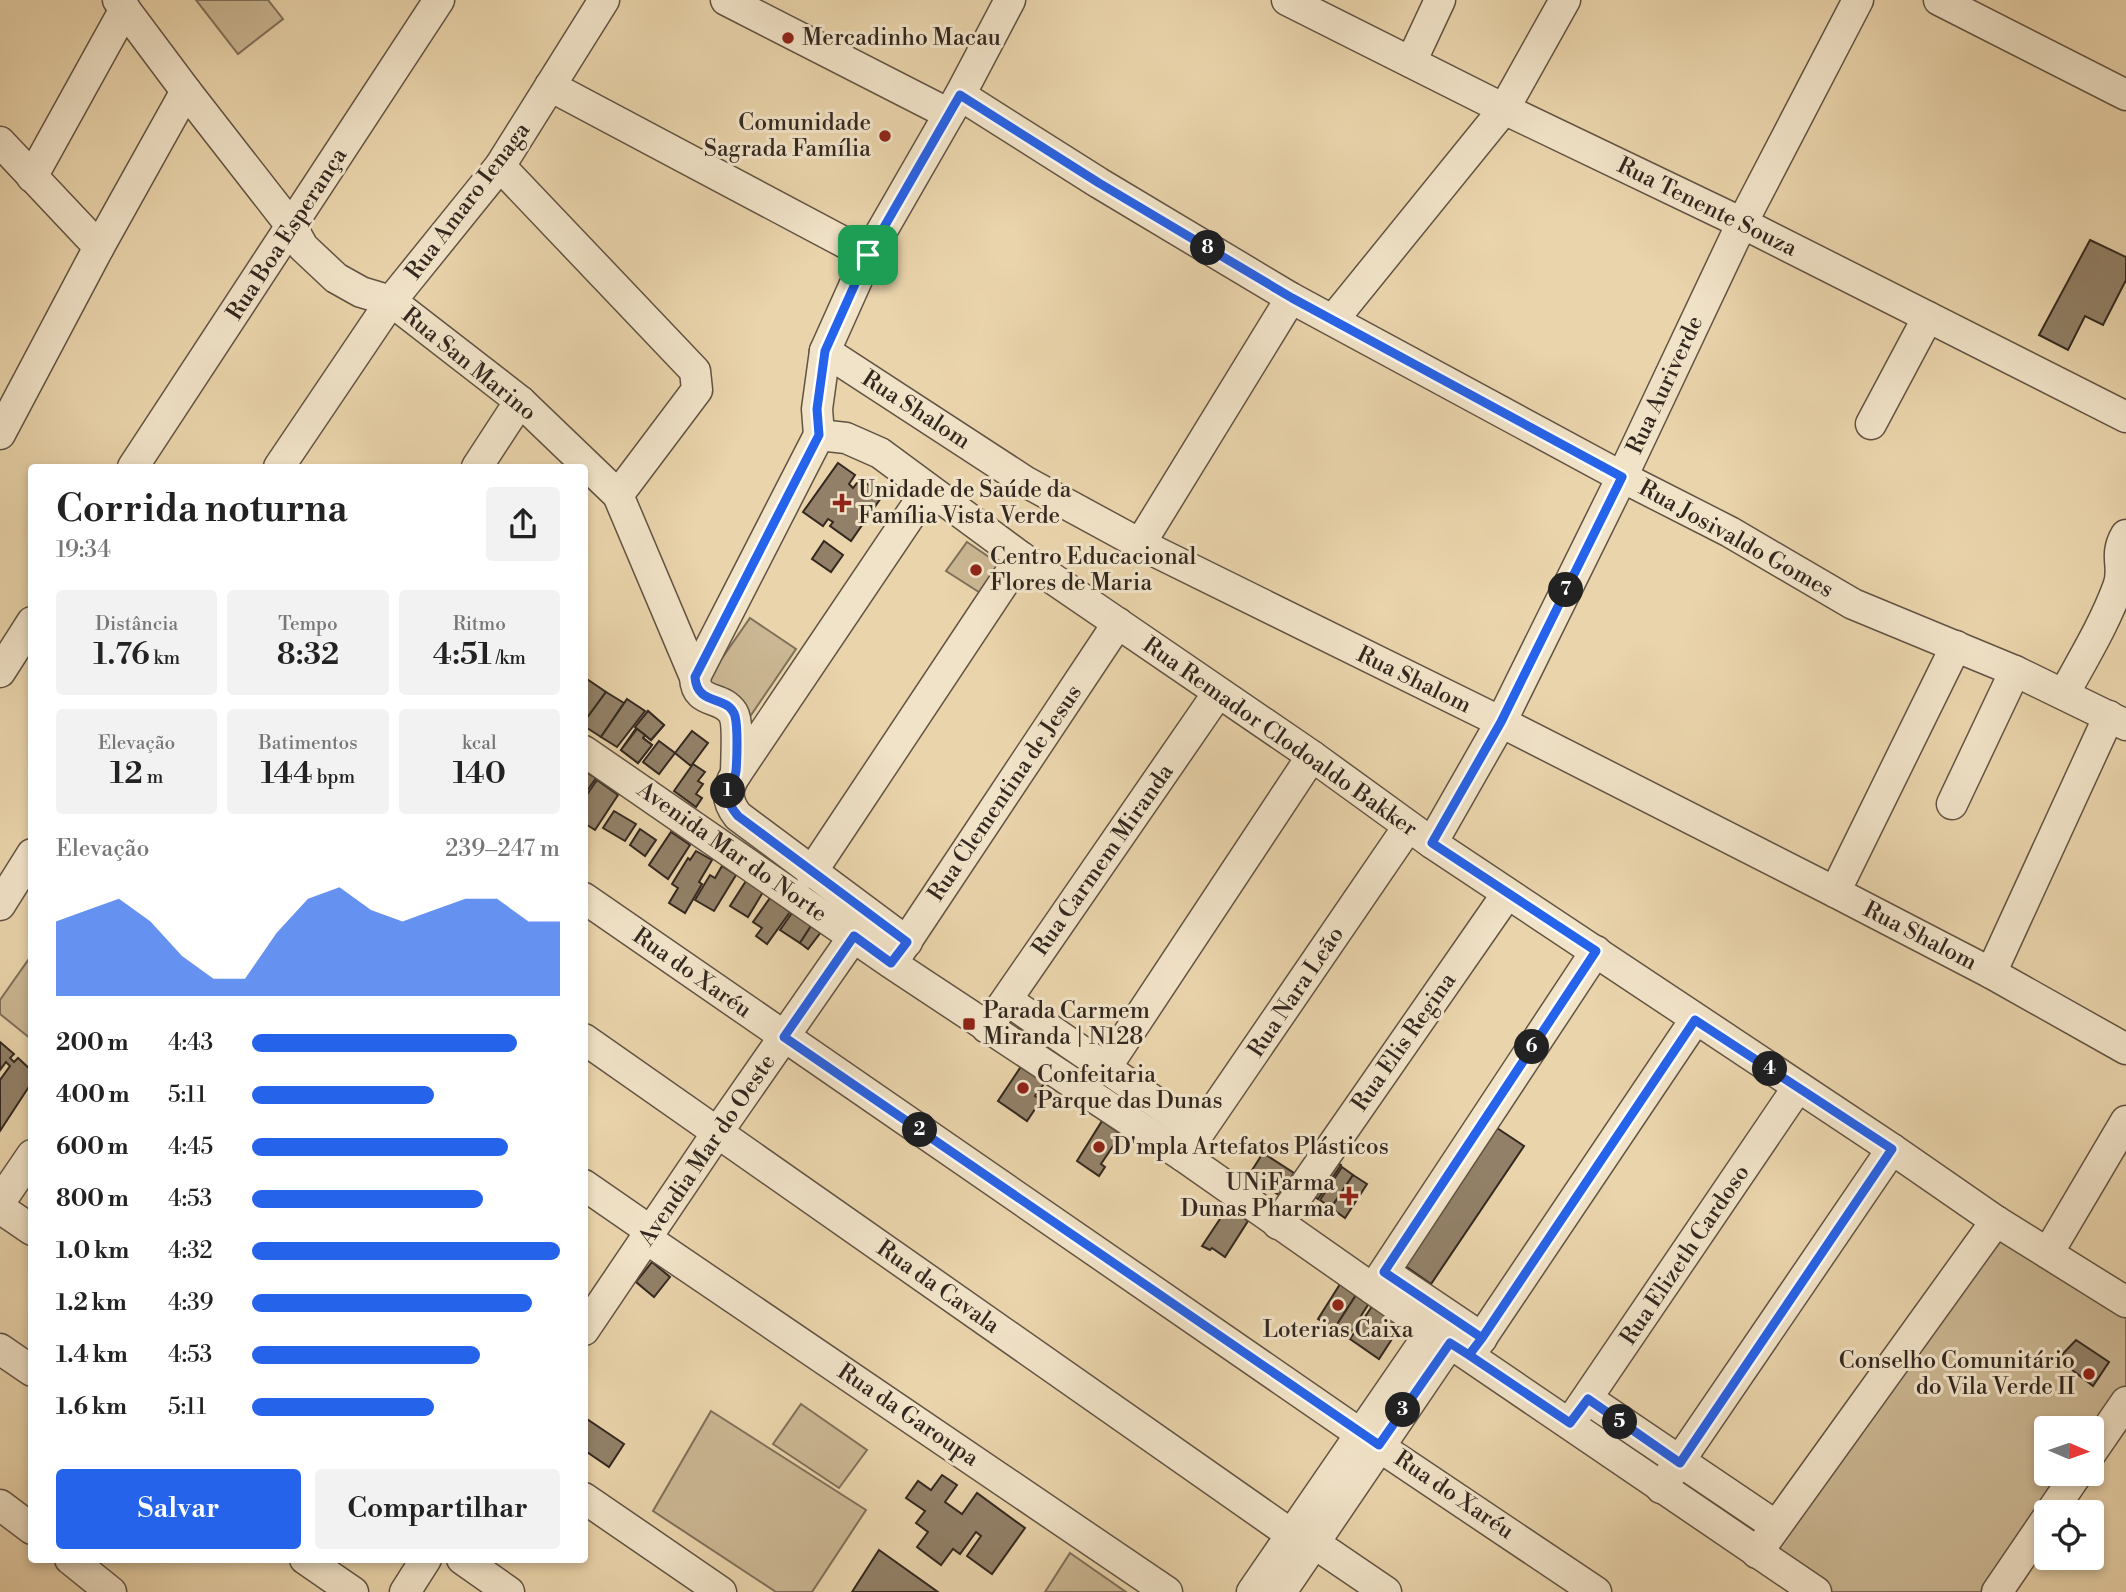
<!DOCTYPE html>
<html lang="pt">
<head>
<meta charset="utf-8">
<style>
  body { margin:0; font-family:"Libre Bodoni",serif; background:#f2f2f2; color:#222; height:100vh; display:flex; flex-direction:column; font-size:26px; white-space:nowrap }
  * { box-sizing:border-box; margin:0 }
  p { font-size:23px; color:#767676 }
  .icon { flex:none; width:38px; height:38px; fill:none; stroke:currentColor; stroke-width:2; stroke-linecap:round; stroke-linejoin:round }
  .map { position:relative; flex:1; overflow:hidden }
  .details { position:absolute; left:28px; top:464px; width:560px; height:1099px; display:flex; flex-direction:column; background:#fff; border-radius:7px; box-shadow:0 4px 10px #0003 }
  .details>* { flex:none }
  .needle { width:46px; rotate:92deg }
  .controls { position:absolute; left:2034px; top:1416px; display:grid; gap:14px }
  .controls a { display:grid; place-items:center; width:70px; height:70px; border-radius:7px; background:#fff; box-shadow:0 4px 10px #0003; font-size:35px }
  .pin { position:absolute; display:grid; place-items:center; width:60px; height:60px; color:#fff; margin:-30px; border-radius:14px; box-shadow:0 4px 10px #0006 }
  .km { position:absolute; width:35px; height:35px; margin:-18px; border-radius:50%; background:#222; color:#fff; font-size:19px; line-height:35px; text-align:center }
  .round { display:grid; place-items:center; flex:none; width:74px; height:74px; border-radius:7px; background:#f2f2f2 }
  .overview { display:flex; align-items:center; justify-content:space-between; height:119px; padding:0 28px }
  h1 { font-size:38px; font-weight:600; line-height:52px }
  .metrics { display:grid; grid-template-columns:repeat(3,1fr); gap:10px; height:119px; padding:7px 28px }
  .metrics div { display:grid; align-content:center; border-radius:7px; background:#f2f2f2; text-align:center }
  .metrics b { font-size:30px; font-weight:600 }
  .metrics small { font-size:19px; font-weight:400 }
  .metrics p { font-size:19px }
  .chart { height:196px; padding:14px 28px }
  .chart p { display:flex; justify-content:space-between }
  .chart svg { width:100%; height:126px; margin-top:7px; fill:#2563eb; opacity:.7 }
  .button { display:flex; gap:14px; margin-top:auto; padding:14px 28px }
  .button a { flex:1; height:80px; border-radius:7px; background:#2563eb; color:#fff; font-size:28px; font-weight:600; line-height:80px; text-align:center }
  .button a+a { background:#f2f2f2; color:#222 }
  ul { padding:0 28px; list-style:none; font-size:23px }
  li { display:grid; grid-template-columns:112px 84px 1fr; align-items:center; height:52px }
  li i { height:18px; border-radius:9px; background:#2563eb }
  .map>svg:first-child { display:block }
  .green { fill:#cbb793; stroke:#7f705a; stroke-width:2 }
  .building { fill:#928168; stroke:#332820; stroke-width:2 }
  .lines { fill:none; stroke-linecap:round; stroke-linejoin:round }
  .minor-casing { stroke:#615343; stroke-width:33 }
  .minor { stroke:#f1e3c8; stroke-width:30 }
  .route-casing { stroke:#fff; stroke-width:14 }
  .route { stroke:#2563eb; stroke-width:9 }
  .poi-dot { fill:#8f2418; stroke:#f1e3c8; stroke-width:2.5 }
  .labels { text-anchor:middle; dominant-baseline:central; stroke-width:6; stroke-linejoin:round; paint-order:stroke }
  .poi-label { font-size:23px; fill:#332820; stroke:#f1e3c8; text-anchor:start }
  .street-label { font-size:23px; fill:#332820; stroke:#f1e3c8 }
</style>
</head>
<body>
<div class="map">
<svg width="2126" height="1592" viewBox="0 0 2126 1592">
  <rect width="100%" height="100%" fill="#ead4ab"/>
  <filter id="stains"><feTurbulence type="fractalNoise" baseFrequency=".00286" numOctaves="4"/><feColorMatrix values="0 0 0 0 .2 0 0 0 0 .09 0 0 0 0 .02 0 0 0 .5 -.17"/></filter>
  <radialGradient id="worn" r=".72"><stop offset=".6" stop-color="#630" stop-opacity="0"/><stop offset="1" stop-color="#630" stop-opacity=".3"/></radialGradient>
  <g class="green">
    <path d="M196,0H268L283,19L238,54Z"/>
    <path d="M967,542L1005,568L985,596L946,571Z"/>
    <path d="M750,618L796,649L747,721L702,687Z"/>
    <path d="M31,956V1039L0,1014V1000Z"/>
    <path d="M1996,1221L2126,1303V1399L2091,1428H2046V1474H2073L1988,1592H1823L1761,1547Z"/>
    <path d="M801,1404L867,1450L839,1488L773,1444Z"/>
    <path d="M711,1411L866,1510L812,1592H776L653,1511Z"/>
    <path d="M1070,1553L1126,1592H1045Z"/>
  </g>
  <g class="building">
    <path d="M2090,240L2126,257V280L2103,325L2085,316L2068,350L2039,335Z"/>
    <path d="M838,463L855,475L849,484L853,488L860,479L883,495L851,541L830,526L833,522L828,519L823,526L803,512Z"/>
    <path d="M824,541L843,555L831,572L812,559Z"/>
    <path d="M584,677L606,692L584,722Z"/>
    <path d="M606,692L624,703L601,737L584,726V722Z"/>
    <path d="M627,699L645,711L617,747L601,737Z"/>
    <path d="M648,711L664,725L651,740L645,735L643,738L652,745L638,763L621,750Z"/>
    <path d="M648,711L664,725L651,740L635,727Z"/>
    <path d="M637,729L645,735L643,738L652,745L638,763L621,750Z"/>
    <path d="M692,731L708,743L691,766L675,753Z"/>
    <path d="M659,741L675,753L659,774L643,762Z"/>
    <path d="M693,764L705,772L698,781L703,784L696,794L702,798L696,807L674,791Z"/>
    <path d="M584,771L596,778L584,795Z"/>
    <path d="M597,780L618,795L595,830L584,823V799Z"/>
    <path d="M614,811L636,824L625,841L603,828Z"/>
    <path d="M640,829L656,840L645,856L630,845Z"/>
    <path d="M671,832L690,845L668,879L649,865Z"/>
    <path d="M696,851L712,860L699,882L702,884L685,913L669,903L678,888L672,884L688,858L690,860Z"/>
    <path d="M722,866L736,875L714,911L695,900L710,875L715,878Z"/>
    <path d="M746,881L763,892L748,917L730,906Z"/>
    <path d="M770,898L790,912L767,944L756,936L762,928L753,922Z"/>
    <path d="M792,913L811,926L800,943L780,930Z"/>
    <path d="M811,926L821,932L808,949L800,943Z"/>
    <path d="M0,1042L14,1054L10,1058L14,1062L18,1058L32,1071V1082L0,1131V1080L10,1066L6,1062L0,1070Z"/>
    <path d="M1022,1065L1046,1081L1035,1096L1041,1100L1027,1121L998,1101Z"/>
    <path d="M1102,1121L1121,1134L1101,1164L1105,1167L1099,1176L1077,1161Z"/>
    <path d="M1491,1124L1524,1146L1431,1284L1398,1261Z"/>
    <path d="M1263,1153L1294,1173L1279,1195L1249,1175Z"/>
    <path d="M1327,1156L1341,1165L1318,1199L1305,1190Z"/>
    <path d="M1342,1167L1353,1175L1331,1208L1320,1200Z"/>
    <path d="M1353,1175L1367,1184L1345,1218L1331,1208Z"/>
    <path d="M1228,1207L1248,1221L1225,1257L1212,1248L1210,1250L1202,1246Z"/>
    <path d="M652,1262L670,1277L654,1297L636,1282Z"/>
    <path d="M1342,1281L1358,1292L1334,1329L1318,1319Z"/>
    <path d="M1358,1292L1371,1300L1347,1338L1334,1329Z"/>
    <path d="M1375,1302L1403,1322L1379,1359L1350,1339Z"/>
    <path d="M2076,1340L2109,1362L2093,1386L2058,1359Z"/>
    <path d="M584,1417L624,1444L609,1467L584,1450Z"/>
    <path d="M942,1475L957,1485L945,1502L962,1514L977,1493L1025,1528L992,1574L967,1556L981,1536L976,1532L960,1554L953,1549L941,1565L917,1547L928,1532L916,1523L925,1511L906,1498L918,1481L931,1490Z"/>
    <path d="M879,1550L938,1592H852Z"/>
  </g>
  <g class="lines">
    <defs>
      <g id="minor">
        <path d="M118,0L186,91L292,227L303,247L336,278L361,292L391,301L520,401L618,495L695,677C696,706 721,694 733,713C739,723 736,760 736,774"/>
        <path d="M726,0L949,114"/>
        <path d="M1287,0L1504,109L1742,223L2126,417"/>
        <path d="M1939,0L2126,95"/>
        <path d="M1411,62L1440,0"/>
        <path d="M550,86L868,255"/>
        <path d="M960,95L1099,183L1291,298L1622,477L1730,532L1853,604L2015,671L2126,725"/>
        <path d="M0,142L99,247"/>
        <path d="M500,166L695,371L697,390L618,495"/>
        <path d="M32,177L125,9"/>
        <path d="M1333,320L1504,109L1565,0"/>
        <path d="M825,351L1026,482L1140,544L1501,722L1835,892L1991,973L2126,1049"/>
        <path d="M1871,424L1928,317"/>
        <path d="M0,434L99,247L186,91"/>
        <path d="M819,435L846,438L880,453L1021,557L1312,756L1432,843L1892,1149L1996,1221L2126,1302"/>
        <path d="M133,467L439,0"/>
        <path d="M279,467L391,301L500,166L604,0"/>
        <path d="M477,467L520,401"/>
        <path d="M1140,544L1291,298"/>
        <path d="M0,672L32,622"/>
        <path d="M695,677L819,435L817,409L825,351L868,255L960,95L1010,0"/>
        <path d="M2064,694C2083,659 2104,625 2118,587C2126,567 2113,557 2126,535"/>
        <path d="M584,751L891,963L1183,1156L1450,1343L1816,1592"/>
        <path d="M1952,804L2015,671"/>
        <path d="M1432,843L1501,722L1622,477L1742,223L1858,0"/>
        <path d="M811,873L1021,557"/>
        <path d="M1835,892L1956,646"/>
        <path d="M584,898L1362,1435L1596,1592"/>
        <path d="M0,905L32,854"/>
        <path d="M907,942L738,816C726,801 726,789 736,774L928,489"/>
        <path d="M896,957L1118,623"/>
        <path d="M1991,973L2109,716"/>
        <path d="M1007,1000L1199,1132"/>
        <path d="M987,1028L1218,693"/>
        <path d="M584,1039L1292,1535"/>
        <path d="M1105,1069L1312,756"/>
        <path d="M1183,1156L1408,827"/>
        <path d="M584,1185L652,1232"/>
        <path d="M0,1202L32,1155"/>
        <path d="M0,1208L32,1230"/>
        <path d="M1278,1224L1507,894"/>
        <path d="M647,1239L1167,1592"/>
        <path d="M2048,1253L2126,1121"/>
        <path d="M1387,1274L1482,1338"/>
        <path d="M1373,1289L1596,951"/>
        <path d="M584,1330L717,1133L854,936"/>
        <path d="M0,1349L32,1371"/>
        <path d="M1470,1355L1695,1020"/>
        <path d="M1588,1399L1776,1526"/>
        <path d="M1570,1423L1798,1087"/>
        <path d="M2091,1453L2126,1402"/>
        <path d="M1661,1488L1892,1149"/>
        <path d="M584,1498L721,1592"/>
        <path d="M0,1505L32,1529"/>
        <path d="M2051,1512L2077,1474"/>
        <path d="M1314,1543L1386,1592"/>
        <path d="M1757,1553L1996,1221"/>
        <path d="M70,1559L111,1592"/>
        <path d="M305,1559L353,1592"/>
        <path d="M462,1559L509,1592"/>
        <path d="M405,1592L426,1559"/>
        <path d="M1252,1592L1432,1330"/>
        <path d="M1281,1592L1450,1343"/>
        <path d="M1997,1592L2046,1520"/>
      </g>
    </defs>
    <use href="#minor" class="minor-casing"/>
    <use href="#minor" class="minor"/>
  </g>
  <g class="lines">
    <defs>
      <path id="route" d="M868,255L825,351L817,409L819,435L695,677C697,707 728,694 735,716C738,727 737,760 736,771C733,792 718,792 738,816L907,942L891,963L854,936L784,1037L1379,1445L1450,1343L1469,1355L1482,1338L1695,1020L1892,1149L1680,1463L1588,1399L1570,1423L1469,1355L1482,1338L1384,1272L1596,951L1432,843L1501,722L1622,477L1292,298L1099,183L960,95L868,255"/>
    </defs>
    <use href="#route" class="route-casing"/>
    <use href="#route" class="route"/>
  </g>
  <g class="poi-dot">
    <circle cx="788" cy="38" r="7"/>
    <circle cx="885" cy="136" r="7"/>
    <path d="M838.5 492.5h7v7h7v7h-7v7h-7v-7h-7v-7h7z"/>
    <circle cx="976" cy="570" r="7"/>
    <rect x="962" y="1017" width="14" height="14" rx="3.5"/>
    <circle cx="1023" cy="1088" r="7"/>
    <circle cx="1099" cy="1147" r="7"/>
    <path d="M1345.5 1185.5h7v7h7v7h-7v7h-7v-7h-7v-7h7z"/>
    <circle cx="1338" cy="1305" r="7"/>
    <circle cx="2089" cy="1374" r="7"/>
  </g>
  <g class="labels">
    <g class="poi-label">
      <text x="802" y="38">Mercadinho Macau</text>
      <text x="871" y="123" text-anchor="end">Comunidade<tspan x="871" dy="26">Sagrada Família</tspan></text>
      <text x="858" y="490">Unidade de Saúde da<tspan x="858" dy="26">Família Vista Verde</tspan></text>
      <text x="990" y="557">Centro Educacional<tspan x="990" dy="26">Flores de Maria</tspan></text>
      <text x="983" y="1011">Parada Carmem<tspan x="983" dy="26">Miranda | N128</tspan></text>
      <text x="1037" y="1075">Confeitaria<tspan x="1037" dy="26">Parque das Dunas</tspan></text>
      <text x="1113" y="1147">D'mpla Artefatos Plásticos</text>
      <text x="1335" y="1183" text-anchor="end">UNiFarma<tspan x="1335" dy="26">Dunas Pharma</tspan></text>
      <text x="1338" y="1330" text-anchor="middle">Loterias Caixa</text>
      <text x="2075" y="1361" text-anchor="end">Conselho Comunitário<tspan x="2075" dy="26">do Vila Verde II</tspan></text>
    </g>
    <g class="street-label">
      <text transform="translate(468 201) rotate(-53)">Rua Amaro Ienaga</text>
      <text transform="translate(1707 207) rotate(26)">Rua Tenente Souza</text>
      <text transform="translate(287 234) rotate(-57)">Rua Boa Esperança</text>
      <text transform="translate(469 364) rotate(39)">Rua San Marino</text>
      <text transform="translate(1665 385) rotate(-65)">Rua Auriverde</text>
      <text transform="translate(916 410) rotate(33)">Rua Shalom</text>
      <text transform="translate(1736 539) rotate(29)">Rua Josivaldo Gomes</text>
      <text transform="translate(1414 680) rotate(26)">Rua Shalom</text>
      <text transform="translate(1280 737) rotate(35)">Rua Remador Clodoaldo Bakker</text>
      <text transform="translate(1005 793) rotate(-56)">Rua Clementina de Jesus</text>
      <text transform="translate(732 852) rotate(35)">Avenida Mar do Norte</text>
      <text transform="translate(1103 860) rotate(-55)">Rua Carmem Miranda</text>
      <text transform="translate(1920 936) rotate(27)">Rua Shalom</text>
      <text transform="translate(692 973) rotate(35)">Rua do Xaréu</text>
      <text transform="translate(1296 992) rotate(-56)">Rua Nara Leão</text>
      <text transform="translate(1404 1042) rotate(-55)">Rua Elis Regina</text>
      <text transform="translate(707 1150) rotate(-56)">Avendia Mar do Oeste</text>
      <text transform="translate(1685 1255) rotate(-56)">Rua Elizeth Cardoso</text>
      <text transform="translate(938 1287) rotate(35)">Rua da Cavala</text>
      <text transform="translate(908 1415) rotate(34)">Rua da Garoupa</text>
      <text transform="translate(1454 1495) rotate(34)">Rua do Xaréu</text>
    </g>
  </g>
  <rect width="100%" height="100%" filter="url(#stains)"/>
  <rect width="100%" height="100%" fill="url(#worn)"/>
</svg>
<div class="controls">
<a><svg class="needle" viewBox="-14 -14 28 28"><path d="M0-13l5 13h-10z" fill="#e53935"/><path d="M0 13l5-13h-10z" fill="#767676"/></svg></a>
<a><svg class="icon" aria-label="locate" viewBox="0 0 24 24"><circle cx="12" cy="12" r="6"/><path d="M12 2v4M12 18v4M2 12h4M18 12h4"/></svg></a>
</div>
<div class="pin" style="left:868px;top:255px;background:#1e9e55"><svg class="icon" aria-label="arrive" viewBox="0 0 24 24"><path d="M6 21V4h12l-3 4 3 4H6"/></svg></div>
<b class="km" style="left:728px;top:791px">1</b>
<b class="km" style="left:920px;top:1130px">2</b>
<b class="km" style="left:1403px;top:1410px">3</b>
<b class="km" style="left:1770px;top:1069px">4</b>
<b class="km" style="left:1620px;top:1422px">5</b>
<b class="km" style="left:1532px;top:1047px">6</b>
<b class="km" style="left:1566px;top:590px">7</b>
<b class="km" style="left:1208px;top:248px">8</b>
<section class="details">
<div class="overview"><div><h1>Corrida noturna</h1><p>19:34</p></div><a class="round"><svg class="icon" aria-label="share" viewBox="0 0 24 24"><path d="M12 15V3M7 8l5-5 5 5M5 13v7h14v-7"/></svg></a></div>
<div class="metrics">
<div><p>Distância</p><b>1.76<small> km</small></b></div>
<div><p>Tempo</p><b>8:32</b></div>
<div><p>Ritmo</p><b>4:51<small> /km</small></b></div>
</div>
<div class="metrics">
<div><p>Elevação</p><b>12<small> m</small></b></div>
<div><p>Batimentos</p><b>144<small> bpm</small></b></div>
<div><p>kcal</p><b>140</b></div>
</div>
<div class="chart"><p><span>Elevação</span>239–247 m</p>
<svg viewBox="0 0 160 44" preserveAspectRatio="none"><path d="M0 44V18L10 14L20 10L30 18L40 30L50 38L60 38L70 22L80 10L90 6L100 14L110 18L120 14L130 10L140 10L150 18L160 18V44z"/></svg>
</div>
<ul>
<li><b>200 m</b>4:43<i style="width:86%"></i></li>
<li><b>400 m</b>5:11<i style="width:59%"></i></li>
<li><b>600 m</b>4:45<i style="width:83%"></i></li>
<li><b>800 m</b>4:53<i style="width:75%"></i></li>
<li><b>1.0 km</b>4:32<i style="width:100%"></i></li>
<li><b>1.2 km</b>4:39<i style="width:91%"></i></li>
<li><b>1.4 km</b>4:53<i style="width:74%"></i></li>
<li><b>1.6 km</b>5:11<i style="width:59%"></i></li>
</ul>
<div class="button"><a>Salvar</a><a>Compartilhar</a></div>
</section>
</div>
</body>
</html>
